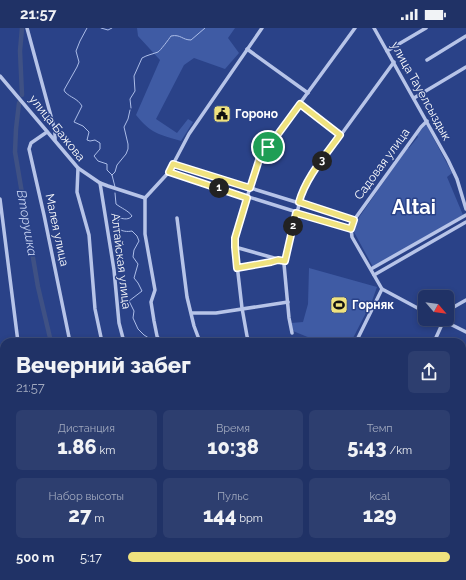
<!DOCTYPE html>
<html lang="ru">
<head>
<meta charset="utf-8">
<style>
  body { margin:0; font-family:Raleway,sans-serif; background:#2d3e6f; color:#f1f3f6; height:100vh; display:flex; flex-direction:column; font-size:15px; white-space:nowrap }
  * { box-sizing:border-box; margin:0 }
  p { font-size:13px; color:#a2aabf }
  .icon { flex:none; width:22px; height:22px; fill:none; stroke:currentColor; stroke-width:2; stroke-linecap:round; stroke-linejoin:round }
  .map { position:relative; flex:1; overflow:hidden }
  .panel { position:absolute; left:0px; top:310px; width:466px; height:242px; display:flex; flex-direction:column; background:#203266; border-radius:12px 12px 0 0; box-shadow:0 2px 6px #0003,0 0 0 1px #3d4d7a }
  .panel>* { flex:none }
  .needle { width:26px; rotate:118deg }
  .buttons { position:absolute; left:418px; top:262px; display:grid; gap:8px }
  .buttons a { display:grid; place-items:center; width:36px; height:36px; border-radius:6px; background:#203266; box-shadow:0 2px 6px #0003,0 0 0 1px #3d4d7a; font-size:20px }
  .pin { position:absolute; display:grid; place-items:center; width:34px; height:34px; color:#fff; margin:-17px; border:2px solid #fff; border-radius:50%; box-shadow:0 1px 4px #0007 }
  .km { position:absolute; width:20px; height:20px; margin:-10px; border-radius:50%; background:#222; color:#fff; font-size:11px; line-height:20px; text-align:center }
  .round { display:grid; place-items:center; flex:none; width:42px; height:42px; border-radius:6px; background:#2d3e6f }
  .headline { display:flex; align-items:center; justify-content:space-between; height:68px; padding:0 16px }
  h1 { font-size:22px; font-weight:800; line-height:30px }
  .stats { display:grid; grid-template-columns:repeat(3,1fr); gap:6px; height:68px; padding:4px 16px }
  .stats div { display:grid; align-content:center; border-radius:6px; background:#2d3e6f; text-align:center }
  .stats b { font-size:20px; font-weight:800 }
  .stats small { font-size:11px; font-weight:400 }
  .stats p { font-size:11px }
  ul { padding:0 16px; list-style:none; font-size:13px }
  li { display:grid; grid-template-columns:64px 48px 1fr; align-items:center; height:30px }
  li i { height:10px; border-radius:5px; background:#efe27e }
  .status { display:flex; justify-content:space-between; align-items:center; height:28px; padding:0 20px; background:#203266; direction:ltr }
  .status svg { height:11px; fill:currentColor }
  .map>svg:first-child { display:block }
  .park { fill:#3f5ba4 }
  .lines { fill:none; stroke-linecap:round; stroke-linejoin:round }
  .stream { stroke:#acbde8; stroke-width:1 }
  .river { stroke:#3f5184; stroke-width:4.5 }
  .minor { stroke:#b7c4e8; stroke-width:3.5 }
  .route-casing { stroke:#fff; stroke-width:8 }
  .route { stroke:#efe27e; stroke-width:5 }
  .labels { text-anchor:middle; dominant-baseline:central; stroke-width:3; stroke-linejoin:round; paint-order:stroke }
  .street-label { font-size:12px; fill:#fff; stroke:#2a4288 }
  .poi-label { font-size:12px; font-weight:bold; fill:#fff; stroke:#2a4288; text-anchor:start }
  .water-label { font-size:13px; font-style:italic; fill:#c3cfef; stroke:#2a4288 }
  .town-label { font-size:20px; font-weight:bold; fill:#fff; stroke:#2a4288 }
</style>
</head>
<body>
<div class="status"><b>21:57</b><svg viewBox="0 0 49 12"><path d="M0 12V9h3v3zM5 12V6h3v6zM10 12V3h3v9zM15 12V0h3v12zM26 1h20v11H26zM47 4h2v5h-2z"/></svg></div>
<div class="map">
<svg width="466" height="552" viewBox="0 0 466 552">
  <rect width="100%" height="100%" fill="#2a4288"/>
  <g class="park">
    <path d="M137,0H235L228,10L239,25L225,41L194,30L184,37L156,91L177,105L188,91L193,94L181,113C159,106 151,106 136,87L160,32L138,8Z"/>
    <path d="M425,97L427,98L452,145L447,149L463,187L373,239L354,204L358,191L407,120H409L418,109L417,107Z"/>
    <path d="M309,240L377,259L372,273L351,314H308L310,310L293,303L291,295L303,294L308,276Z"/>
  </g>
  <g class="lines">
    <g class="stream">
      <path d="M87,0L80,13L76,23L79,34L77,39L64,62L65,64C71,70 77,70 82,78L74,94L83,98L89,104L87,112L90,113L95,112L100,115V121L94,128L98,133L107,136V142L112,147L115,159"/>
      <path d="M101,0L108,2L112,0"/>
      <path d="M131,80L130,71L135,63L134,48L142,30C147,27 153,26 158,24C160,23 169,11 171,8C181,6 182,12 191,12L205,0"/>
      <path d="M112,147L115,144L117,137L126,126L128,121V116L124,99L128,91L130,82"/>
      <path d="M115,165L116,176C121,180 129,183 132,188C129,192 124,191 120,190C112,200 122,205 132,203L137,208L139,213L134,222L133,229L138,236L134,250L138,255L142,263L129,273L134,283L133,290L138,301L144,307L155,314"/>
      <path d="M462,502L466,499"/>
      <path d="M0,528L4,527"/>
      <path d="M208,548L209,552"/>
      <path d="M411,552L414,548"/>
    </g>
    <g class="river">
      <path d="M22,0L20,23L22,67"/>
      <path d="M19,75L16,101L15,124L38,259L51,314"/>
      <path d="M0,509L4,500"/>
    </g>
    <g class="minor">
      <path d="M27,0L55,103V112"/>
      <path d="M374,0L448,132L457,151L466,181"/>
      <path d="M247,21L308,65"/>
      <path d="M387,23L426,0"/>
      <path d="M427,32L466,8"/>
      <path d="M0,48L78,140L100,155L108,158L145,170L169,144L189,106L262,0"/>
      <path d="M414,70L466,39"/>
      <path d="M300,76L340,107"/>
      <path d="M47,104L31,115L29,121L44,187L70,314"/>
      <path d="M173,136L354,192"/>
      <path d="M78,140L77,164L89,207L95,281L102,314"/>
      <path d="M169,144L351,201"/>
      <path d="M100,155L114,242L119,295L124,314"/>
      <path d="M145,170V206L155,262L151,274L154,293L157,308L160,314"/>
      <path d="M0,171L18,314"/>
      <path d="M177,190L187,269L194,298L200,314"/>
      <path d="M235,219L285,233"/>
      <path d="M237,240L271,234L278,232"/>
      <path d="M371,241L466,187"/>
      <path d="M374,247L466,194"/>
      <path d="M382,261L352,209L351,201L354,192L421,99L427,93"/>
      <path d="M382,261L425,284"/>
      <path d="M192,285H216L288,274"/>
      <path d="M447,285L452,280L466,272"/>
      <path d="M440,291L466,304"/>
      <path d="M292,305L289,290L284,236L302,165L311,148L394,34"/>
      <path d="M249,314L247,308L242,280L235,219V210L257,136L268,119L355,0"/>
      <path d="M356,314L382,261"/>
      <path d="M434,314L444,292"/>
      <path d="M462,383L466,381"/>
      <path d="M462,393L466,386"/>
      <path d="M462,395L466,396"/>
      <path d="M0,469L4,480"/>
      <path d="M37,548L38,552"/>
      <path d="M100,548V552"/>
      <path d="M146,548V552"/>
      <path d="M192,548L193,552"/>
      <path d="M270,548L273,552"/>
      <path d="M229,552L231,548"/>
      <path d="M278,552L281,548"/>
      <path d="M328,552L330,548"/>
      <path d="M371,552L374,548"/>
    </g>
  </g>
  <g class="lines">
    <defs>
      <path id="route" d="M300,76L340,107C325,128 306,149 299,174L354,192L351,201L296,185L285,233L278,232L271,234L237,240L235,219V210L247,170L169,144L173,136L250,160L259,132Z"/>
    </defs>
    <use href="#route" class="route-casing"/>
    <use href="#route" class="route"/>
  </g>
  <defs>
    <symbol id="civic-square" viewBox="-11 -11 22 22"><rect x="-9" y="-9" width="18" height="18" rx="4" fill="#efe27e" stroke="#2a4288"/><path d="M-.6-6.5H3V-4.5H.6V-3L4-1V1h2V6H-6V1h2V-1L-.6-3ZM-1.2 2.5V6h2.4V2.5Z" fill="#111"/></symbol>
    <symbol id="stadium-square" viewBox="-11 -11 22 22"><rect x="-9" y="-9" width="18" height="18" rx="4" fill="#efe27e" stroke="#2a4288"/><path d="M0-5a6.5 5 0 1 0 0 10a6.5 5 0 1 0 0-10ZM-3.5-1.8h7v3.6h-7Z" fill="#111"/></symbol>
  </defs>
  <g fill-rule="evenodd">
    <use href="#civic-square" x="212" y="76" width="20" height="20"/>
    <use href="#stadium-square" x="329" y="267" width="20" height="20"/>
  </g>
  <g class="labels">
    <g class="street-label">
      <text transform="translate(421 63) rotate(61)">улица Тауелсыздык</text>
      <text transform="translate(57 100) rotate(51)">улица Бажова</text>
      <text transform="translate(382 136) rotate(-54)">Садовая улица</text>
      <text transform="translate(57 202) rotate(78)">Малея улица</text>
      <text transform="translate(121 233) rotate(83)">Алтайская улица</text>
    </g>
    <g class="poi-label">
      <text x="235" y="86">Гороно</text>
      <text x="352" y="277">Горняк</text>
    </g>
    <g class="water-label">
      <text transform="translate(27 195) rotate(80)">Вторушка</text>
    </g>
    <g class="town-label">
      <text x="414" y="179">Altai</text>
    </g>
  </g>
</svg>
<div class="buttons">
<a><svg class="needle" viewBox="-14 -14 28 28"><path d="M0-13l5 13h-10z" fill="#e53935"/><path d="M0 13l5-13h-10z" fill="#a2aabf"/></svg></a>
</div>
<div class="pin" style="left:268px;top:119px;background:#1e9e55"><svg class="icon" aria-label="arrive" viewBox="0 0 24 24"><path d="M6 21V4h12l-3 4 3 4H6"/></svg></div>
<b class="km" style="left:219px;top:160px">1</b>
<b class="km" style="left:293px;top:198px">2</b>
<b class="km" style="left:322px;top:133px">3</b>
<section class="panel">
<div class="headline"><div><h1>Вечерний забег</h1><p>21:57</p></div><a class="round"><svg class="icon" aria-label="share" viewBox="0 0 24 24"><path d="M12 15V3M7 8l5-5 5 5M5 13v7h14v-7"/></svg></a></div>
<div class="stats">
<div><p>Дистанция</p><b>1.86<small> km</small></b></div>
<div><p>Время</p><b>10:38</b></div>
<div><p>Темп</p><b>5:43<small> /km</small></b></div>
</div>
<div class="stats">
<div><p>Набор высоты</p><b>27<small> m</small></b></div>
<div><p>Пульс</p><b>144<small> bpm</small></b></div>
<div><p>kcal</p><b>129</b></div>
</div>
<ul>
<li><b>500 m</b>5:17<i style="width:100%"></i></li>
</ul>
</section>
</div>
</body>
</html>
